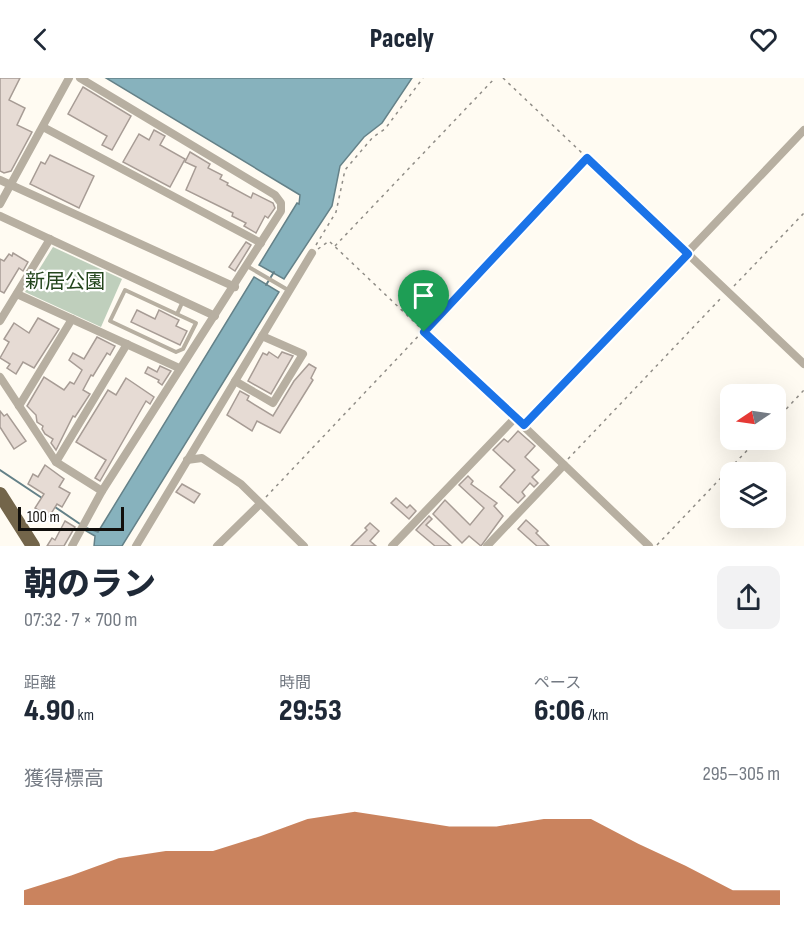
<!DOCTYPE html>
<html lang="ja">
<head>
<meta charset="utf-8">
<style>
  body { margin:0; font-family:"Sofia Sans Condensed","Noto Sans JP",sans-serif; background:#f2f2f3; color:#1f2937; height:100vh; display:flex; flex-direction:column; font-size:22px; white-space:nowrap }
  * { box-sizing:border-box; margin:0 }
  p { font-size:20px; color:#747a83 }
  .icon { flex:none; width:33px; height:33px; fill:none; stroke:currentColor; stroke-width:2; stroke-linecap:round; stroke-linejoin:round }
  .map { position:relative; height:468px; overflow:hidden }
  .drawer { display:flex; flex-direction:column; background:#fff; flex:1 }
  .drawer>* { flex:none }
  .needle { width:39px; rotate:257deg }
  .controls { position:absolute; left:720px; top:306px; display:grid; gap:12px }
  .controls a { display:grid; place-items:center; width:66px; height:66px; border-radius:12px; background:#fff; box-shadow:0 6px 24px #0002; font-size:30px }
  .scale { position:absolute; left:18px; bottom:15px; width:106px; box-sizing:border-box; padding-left:6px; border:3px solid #110f0c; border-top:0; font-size:16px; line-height:21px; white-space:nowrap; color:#110f0c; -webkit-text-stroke:4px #fff; paint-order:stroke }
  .pin { position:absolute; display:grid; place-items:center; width:51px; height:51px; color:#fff; margin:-62px -26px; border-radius:50% 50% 50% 0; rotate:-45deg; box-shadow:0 0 6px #0007 }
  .pin .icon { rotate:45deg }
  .round { display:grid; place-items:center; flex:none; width:63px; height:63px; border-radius:12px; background:#f2f2f3 }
  .head { display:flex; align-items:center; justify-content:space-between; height:102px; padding:0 24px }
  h1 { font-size:33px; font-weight:800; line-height:45px }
  .metrics { display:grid; grid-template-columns:repeat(3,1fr); gap:9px; height:102px; padding:6px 24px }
  .metrics div { display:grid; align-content:center }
  .metrics b { font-size:30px; font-weight:800 }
  .metrics small { font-size:16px; font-weight:400 }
  .metrics p { font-size:16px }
  .chart { height:168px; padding:12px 24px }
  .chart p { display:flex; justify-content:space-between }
  .chart svg { width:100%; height:108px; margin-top:6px; fill:#b4501b; opacity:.7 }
  header { display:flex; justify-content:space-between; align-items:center; height:78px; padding:0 24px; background:#fff; font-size:27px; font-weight:800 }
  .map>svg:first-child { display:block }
  .green { fill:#bfcfbc }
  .water { fill:#87b2bd; stroke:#648188; stroke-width:1.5 }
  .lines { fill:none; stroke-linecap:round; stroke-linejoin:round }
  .stream { stroke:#648188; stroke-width:2 }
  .building { fill:#e6dbd4; stroke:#a79c95; stroke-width:1.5 }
  .path { stroke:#908d87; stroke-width:1.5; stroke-dasharray:3 4.5; stroke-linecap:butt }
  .service { stroke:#b7afa1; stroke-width:4 }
  .minor { stroke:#b7afa1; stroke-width:8 }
  .trunk { stroke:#73654a; stroke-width:14 }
  .route-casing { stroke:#fff; stroke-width:12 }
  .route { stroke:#1a73e8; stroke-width:8 }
  .labels { text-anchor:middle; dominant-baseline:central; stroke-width:4.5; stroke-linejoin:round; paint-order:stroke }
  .park-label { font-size:20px; fill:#23451c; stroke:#fff }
</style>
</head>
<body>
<header><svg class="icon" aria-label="back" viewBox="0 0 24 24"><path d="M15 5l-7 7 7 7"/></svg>Pacely<svg class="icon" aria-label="heart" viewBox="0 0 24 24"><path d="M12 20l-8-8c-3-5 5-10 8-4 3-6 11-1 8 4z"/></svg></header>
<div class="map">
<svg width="804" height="468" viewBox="0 0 804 468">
  <rect width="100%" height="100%" fill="#fffbf2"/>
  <path class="green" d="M53,169L122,201L101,249L25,214Z"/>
  <g class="water">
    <path d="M106,0H412L382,45L364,59L340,88L332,128L284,201L259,187L297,125L299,126L300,117Z"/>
    <path d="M254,199L279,214L122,468H94L95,458L86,453L87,450L98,454Z"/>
  </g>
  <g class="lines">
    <g class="stream">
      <path d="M266,207L274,194"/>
      <path d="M0,392L42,420"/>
      <path d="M55,429L80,446"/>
    </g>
  </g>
  <g class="building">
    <path d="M0,0H20L9,22L25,30L17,47L32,54L11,93L4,95L0,93Z"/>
    <path d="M83,9L131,38L112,72L102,67L107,58L68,36Z"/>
    <path d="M154,52L165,58L160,67L185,81L170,109L123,84L139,56L149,62Z"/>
    <path d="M190,74L210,86L208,90L222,97L220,101L228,105L227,107L251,120L253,115L273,125L275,130L268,140L265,138L256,155L244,148L246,145L232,138L233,135L186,112L196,89L185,84Z"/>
    <path d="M50,77L94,98L79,130L30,106L41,84L45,86Z"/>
    <path d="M246,164L251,167L235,193L229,189Z"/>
    <path d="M13,175L28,184L23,193L19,190L4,215L0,213V181L4,183L9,176L12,178Z"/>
    <path d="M137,232L155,241L159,232L179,242L176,248L187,253L180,267L131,244Z"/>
    <path d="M38,240L59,251L34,290L23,284L16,296L7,290L10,286L0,280L9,264L4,261L14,245L29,255Z"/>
    <path d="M97,259L115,268L110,277L107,275L93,298L91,297L83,312L90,316L75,339L73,338L56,372L51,365L53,361L45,356L42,351L43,348L37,344L36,337L27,328L44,299L64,312L70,304L74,306L82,292L69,282L73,275L84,281Z"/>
    <path d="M269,274L278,280L282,274L293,278L271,316L248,303L263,275L267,277Z"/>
    <path d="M309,286L316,290L311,300L313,302L280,355L257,343L252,353L227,337L240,313L249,318L247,322L273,338L294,303Z"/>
    <path d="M160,288L171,293L162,307L158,304L159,302L145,295L148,289L157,294Z"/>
    <path d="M126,300L154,319L150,326L146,323L100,403L95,400L106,382L76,364L108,312L116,317Z"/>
    <path d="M0,333L4,338L7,336L26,363L14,371L0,349Z"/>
    <path d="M518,353L535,368L525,379L539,392L532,399L538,405L534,409L530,405L522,414L525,418L518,425L500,409L515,392L493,372L504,361L508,364Z"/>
    <path d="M45,387L64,401L59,409L70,415L62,429L57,426L49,439L35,430L44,416L28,406L33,396L38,399Z"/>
    <path d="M468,398L473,403L471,406L497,425L494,428L503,438L481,468L469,458L462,465L433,436L445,422L470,447L484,430L459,407Z"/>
    <path d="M182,406L200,416L194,425L176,414Z"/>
    <path d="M396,420L407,430L410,427L416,433L409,441L391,425Z"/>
    <path d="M429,438L432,441L426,447L451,468H435L416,452Z"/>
    <path d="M526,442L538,453L536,455L549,468H537L518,451Z"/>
    <path d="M65,443L75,449L64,468H47L52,460L55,462Z"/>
    <path d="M370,445L379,453L370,463L376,468H351L367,452L365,450Z"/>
  </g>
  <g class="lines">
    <g class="path">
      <path d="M503,0L681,169"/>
      <path d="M316,167L336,134L345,92L373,59L385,51L423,0"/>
      <path d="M335,168L495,0"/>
      <path d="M318,171L329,163L510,335"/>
      <path d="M734,208L804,135"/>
      <path d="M776,342L804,312"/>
      <path d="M568,381L722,219"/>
      <path d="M266,419L587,80"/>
      <path d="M657,467L757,362"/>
    </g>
    <g class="service">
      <path d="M247,188L288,212"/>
      <path d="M125,212L196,245L183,271L176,274L110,243Z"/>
      <path d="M177,236L183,223"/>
    </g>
    <g class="minor">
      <path d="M43,49L261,165"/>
      <path d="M0,102L235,209"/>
      <path d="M0,126L69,0"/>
      <path d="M0,138L215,238"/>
      <path d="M688,176L804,286"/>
      <path d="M17,216L179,290"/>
      <path d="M0,243L50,161"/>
      <path d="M0,299L56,384L102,413"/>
      <path d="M235,303L273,325L303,276L262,258"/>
      <path d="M19,328L72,241"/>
      <path d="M523,347L804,52"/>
      <path d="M187,382L202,380L241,406L304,468"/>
      <path d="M56,384L127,266"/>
      <path d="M72,468L102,413L281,133V125L275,117L80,0"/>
      <path d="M136,468L312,175"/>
      <path d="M217,468L260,426"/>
      <path d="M392,468L515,340L649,468"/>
      <path d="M487,468L564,387"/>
    </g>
    <path class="trunk" d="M0,416L33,468"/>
  </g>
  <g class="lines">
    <defs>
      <path id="route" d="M587,80L688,176L524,347L424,254Z"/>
    </defs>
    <use href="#route" class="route-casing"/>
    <use href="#route" class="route"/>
  </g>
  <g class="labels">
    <g class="park-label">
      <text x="65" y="204">新居公園</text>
    </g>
  </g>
</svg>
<div class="controls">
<a><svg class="needle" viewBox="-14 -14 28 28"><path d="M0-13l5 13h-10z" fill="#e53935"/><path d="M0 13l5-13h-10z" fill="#747a83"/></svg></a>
<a><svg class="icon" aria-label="layers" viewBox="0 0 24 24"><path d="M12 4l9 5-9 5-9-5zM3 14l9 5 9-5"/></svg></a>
</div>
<div class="scale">100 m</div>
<div class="pin" style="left:424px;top:254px;background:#1e9e55"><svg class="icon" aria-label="arrive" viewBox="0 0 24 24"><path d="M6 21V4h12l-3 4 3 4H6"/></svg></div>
</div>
<section class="drawer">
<div class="head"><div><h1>朝のラン</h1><p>07:32 · 7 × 700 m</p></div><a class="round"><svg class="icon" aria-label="share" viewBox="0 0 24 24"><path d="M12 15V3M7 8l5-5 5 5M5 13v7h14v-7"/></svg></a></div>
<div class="metrics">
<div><p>距離</p><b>4.90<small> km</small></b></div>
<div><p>時間</p><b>29:53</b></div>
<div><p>ペース</p><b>6:06<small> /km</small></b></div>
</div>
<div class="chart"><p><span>獲得標高</span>295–305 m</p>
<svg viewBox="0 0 160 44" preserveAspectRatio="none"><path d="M0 44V38L10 32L20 25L30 22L40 22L50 16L60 9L70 6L80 9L90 12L100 12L110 9L120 9L130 19L140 28L150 38L160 38V44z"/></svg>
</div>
</section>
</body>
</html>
